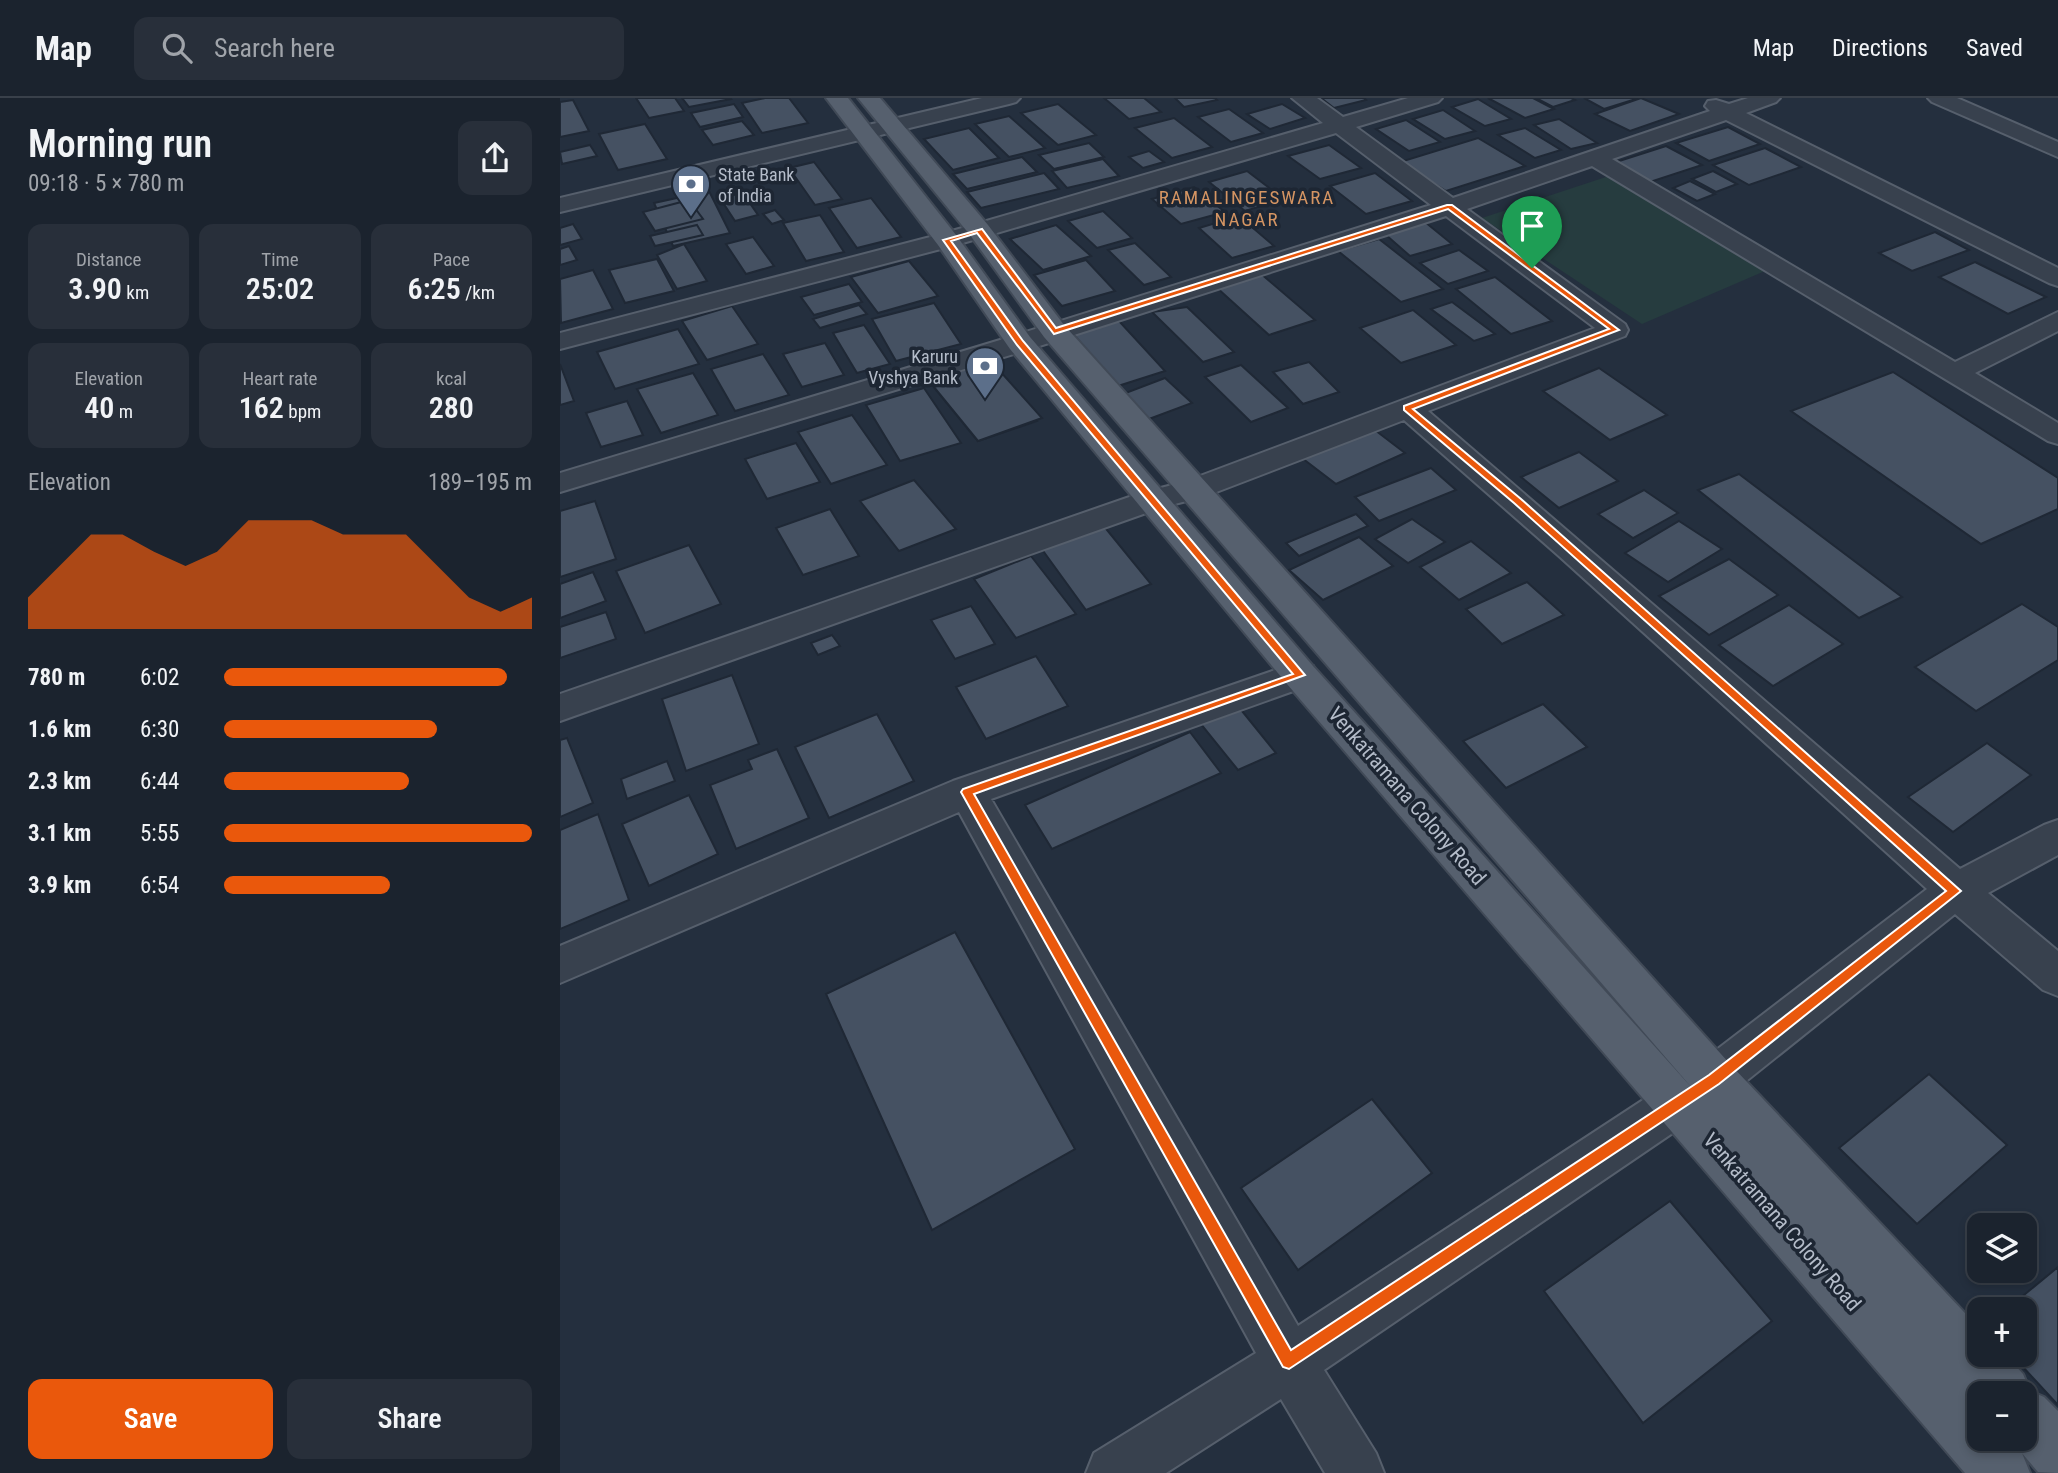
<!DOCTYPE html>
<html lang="en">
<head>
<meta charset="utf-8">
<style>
  body { margin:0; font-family:"Roboto Condensed",sans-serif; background:#282f3a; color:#f1f3f6; height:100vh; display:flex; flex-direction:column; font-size:26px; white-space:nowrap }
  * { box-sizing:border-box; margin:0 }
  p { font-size:23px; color:#a0a4aa }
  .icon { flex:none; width:38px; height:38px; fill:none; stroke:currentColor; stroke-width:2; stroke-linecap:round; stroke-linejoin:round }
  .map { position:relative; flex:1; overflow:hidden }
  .sheet { display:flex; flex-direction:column; background:#1b232e; width:560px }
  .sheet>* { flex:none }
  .controls { position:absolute; left:1407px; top:1115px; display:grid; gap:14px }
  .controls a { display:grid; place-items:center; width:70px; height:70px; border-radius:14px; background:#1b232e; box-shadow:0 4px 10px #0003,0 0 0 2px #39404a; font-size:35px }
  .pin { position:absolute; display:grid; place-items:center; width:60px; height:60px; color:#fff; margin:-72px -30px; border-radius:50% 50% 50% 0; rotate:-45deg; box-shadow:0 0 7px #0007 }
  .pin .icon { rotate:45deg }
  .round { display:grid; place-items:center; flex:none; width:74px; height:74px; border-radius:14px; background:#282f3a }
  .summary { display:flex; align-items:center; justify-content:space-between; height:119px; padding:0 28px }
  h1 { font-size:38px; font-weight:600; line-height:52px }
  .figures { display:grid; grid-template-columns:repeat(3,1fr); gap:10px; height:119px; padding:7px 28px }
  .figures div { display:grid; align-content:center; border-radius:14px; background:#282f3a; text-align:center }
  .figures b { font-size:30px; font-weight:600 }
  .figures small { font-size:19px; font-weight:400 }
  .figures p { font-size:19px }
  .chart { height:196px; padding:14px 28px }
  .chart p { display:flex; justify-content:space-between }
  .chart svg { width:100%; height:126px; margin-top:7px; fill:#ea580c; opacity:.7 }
  .cta { display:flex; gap:14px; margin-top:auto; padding:14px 28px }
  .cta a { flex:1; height:80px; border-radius:14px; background:#ea580c; color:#fff; font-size:28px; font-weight:600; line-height:80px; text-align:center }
  .cta a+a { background:#282f3a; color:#f1f3f6 }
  ul { padding:0 28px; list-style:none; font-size:23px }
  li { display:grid; grid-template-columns:112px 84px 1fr; align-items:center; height:52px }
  li i { height:18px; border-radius:9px; background:#ea580c }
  header { display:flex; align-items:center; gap:42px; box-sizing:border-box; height:98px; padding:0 35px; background:#1b232e; border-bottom:2px solid #39404a }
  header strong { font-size:33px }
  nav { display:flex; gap:38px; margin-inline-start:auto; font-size:24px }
  .search { width:490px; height:63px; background:#282f3a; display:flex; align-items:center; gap:18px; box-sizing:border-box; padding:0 24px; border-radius:14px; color:#a0a4aa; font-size:26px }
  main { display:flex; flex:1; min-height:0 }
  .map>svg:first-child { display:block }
  .green { fill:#263c3f }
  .building { fill:#455162; stroke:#1f2835; stroke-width:2 }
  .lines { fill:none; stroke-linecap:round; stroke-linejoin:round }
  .minor-casing { stroke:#565f6c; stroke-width:4 }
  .major-casing { stroke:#414a57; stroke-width:4 }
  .minor { fill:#38414e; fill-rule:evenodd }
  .major { fill:#56606e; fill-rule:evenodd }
  .route { fill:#ea580c; stroke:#fff; stroke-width:2; fill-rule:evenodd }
  .labels { text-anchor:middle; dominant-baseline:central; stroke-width:7; stroke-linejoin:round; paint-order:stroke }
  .far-poi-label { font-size:18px; fill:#b4bcc9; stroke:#1d2633; text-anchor:start }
  .far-neighbourhood-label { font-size:19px; letter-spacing:2px; fill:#d59563; stroke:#1d2633 }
  .street-label { font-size:21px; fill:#b4bcc9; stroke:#1d2633 }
</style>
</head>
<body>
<header>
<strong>Map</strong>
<div class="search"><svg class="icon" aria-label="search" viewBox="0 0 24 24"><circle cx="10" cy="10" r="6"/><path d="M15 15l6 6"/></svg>Search here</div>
<nav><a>Map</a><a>Directions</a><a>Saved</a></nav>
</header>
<main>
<section class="sheet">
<div class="summary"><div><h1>Morning run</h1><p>09:18 · 5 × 780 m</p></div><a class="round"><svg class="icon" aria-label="share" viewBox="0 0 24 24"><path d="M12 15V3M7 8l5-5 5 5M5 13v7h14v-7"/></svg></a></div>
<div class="figures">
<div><p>Distance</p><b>3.90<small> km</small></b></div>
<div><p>Time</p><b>25:02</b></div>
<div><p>Pace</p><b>6:25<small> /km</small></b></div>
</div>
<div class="figures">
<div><p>Elevation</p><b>40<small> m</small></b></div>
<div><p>Heart rate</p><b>162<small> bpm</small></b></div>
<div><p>kcal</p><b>280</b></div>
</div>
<div class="chart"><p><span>Elevation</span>189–195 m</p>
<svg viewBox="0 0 160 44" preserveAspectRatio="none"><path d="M0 44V33L10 22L20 11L30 11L40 17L50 22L60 17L70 6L80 6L90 6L100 11L110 11L120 11L130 22L140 33L150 38L160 33V44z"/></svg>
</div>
<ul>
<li><b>780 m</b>6:02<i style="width:92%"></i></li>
<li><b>1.6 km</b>6:30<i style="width:69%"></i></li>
<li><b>2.3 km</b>6:44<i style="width:60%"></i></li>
<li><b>3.1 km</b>5:55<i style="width:100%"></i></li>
<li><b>3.9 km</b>6:54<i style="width:54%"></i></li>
</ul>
<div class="cta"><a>Save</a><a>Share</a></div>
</section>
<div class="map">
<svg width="1498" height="1375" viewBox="0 0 1498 1375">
  <rect width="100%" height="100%" fill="#242f3e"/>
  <path class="green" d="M1049,78L1205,173L1082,226L922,120Z"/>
  <g class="building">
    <path d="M76,0H115L124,13L89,20Z"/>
    <path d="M122,0H170L171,1L129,9Z"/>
    <path d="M205,0H229L248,25L202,35L182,5Z"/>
    <path d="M544,0H584L601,14L569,21Z"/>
    <path d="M615,0H655L657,2L624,9Z"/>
    <path d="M761,0H804L806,2L774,10Z"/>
    <path d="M928,0H973L994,11L965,20Z"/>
    <path d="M976,0H1011L1015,2L993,9Z"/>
    <path d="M1024,0H1079L1044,11Z"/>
    <path d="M1081,0L1119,16L1070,33L1035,16Z"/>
    <path d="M918,1L951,21L925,28L892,9Z"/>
    <path d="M13,2L29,33L0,39V4Z"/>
    <path d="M174,6L183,19L140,29L131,15Z"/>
    <path d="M498,6L536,37L498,47L461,15Z"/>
    <path d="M722,6L745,20L710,31L687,16Z"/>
    <path d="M669,11L703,35L671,44L638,19Z"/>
    <path d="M883,12L915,33L885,41L853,21Z"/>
    <path d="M449,18L485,50L449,59L415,26Z"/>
    <path d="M614,20L652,49L612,60L575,30Z"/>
    <path d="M999,21L1037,45L1011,51L974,27Z"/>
    <path d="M846,22L880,44L849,53L816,31Z"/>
    <path d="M182,23L194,37L153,47L142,32Z"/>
    <path d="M85,26L107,61L58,72L39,36Z"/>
    <path d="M1168,29L1200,46L1149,63L1116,45Z"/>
    <path d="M409,30L439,60L393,72L364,41Z"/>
    <path d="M965,30L1001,52L975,60L938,37Z"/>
    <path d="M918,40L965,68L886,93L840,64Z"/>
    <path d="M529,45L544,59L494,71L479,57Z"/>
    <path d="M30,47L37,58L2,66L0,54Z"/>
    <path d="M769,47L801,70L760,81L728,58Z"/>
    <path d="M1106,48L1142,67L1090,84L1056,64Z"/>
    <path d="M1205,50L1241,69L1189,87L1153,67Z"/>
    <path d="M589,53L604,64L583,70L569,59Z"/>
    <path d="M462,59L477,74L407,91L393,76Z"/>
    <path d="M543,61L559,78L507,90L492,73Z"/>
    <path d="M254,64L282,101L255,107L229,70Z"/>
    <path d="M687,73L724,101L685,113L649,84Z"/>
    <path d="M1153,73L1177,86L1156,94L1132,81Z"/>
    <path d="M484,75L499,91L421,110L407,94Z"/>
    <path d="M815,75L852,103L806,116L770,88Z"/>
    <path d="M1130,83L1155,96L1137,103L1113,90Z"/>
    <path d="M634,89L665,114L621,126L592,101Z"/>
    <path d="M180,91L198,117L175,123L158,97Z"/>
    <path d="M149,93L170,135L113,148L94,105Z"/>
    <path d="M311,100L341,139L297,150L269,110Z"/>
    <path d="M129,102L143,121L95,133L83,114Z"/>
    <path d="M215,112L224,122L212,126L203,116Z"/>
    <path d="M543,113L572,140L537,150L508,123Z"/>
    <path d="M260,117L284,154L246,163L223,125Z"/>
    <path d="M679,118L714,148L672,160L639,130Z"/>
    <path d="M865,124L892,146L850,158L826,137Z"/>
    <path d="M13,126L22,141L0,147V130Z"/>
    <path d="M137,127L143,137L95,148L90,138Z"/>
    <path d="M496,127L531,158L483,172L450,141Z"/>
    <path d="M1375,134L1409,152L1352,173L1319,155Z"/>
    <path d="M193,139L214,168L186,176L166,146Z"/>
    <path d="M819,141L883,191L841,204L778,153Z"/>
    <path d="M575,145L611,179L584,187L548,152Z"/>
    <path d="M124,146L147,183L117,191L97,157Z"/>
    <path d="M9,148L17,162L0,167V151Z"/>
    <path d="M899,152L928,173L888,186L860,165Z"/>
    <path d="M97,161L114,193L65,205L49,172Z"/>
    <path d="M526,162L555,193L502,208L474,177Z"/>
    <path d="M349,163L378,198L318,215L291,179Z"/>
    <path d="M1415,164L1486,199L1448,216L1379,179Z"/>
    <path d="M33,172L53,211L1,225L0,181Z"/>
    <path d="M700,175L755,222L709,237L656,189Z"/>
    <path d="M935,179L992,223L951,236L896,191Z"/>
    <path d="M289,186L302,204L254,217L241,199Z"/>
    <path d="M892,204L935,236L914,243L871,211Z"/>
    <path d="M374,205L401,246L336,263L312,221Z"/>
    <path d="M299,207L307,216L260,230L253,221Z"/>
    <path d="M172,208L198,246L147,262L122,223Z"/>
    <path d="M627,209L674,254L643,264L592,214Z"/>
    <path d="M853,212L896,247L841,265L800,230Z"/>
    <path d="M559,223L605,273L558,288L513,236Z"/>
    <path d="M304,227L330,266L297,275L273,235Z"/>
    <path d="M118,231L139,266L55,291L37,254Z"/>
    <path d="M265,245L284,277L242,289L223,256Z"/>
    <path d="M203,256L229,297L175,313L151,271Z"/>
    <path d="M431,263L477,323L418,343L369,283Z"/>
    <path d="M431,263L482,320L418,343L369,283Z"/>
    <path d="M749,264L779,294L743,306L713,274Z"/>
    <path d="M0,266L14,303L0,307Z"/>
    <path d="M681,267L728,310L691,324L645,279Z"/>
    <path d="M1039,270L1107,317L1050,342L983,293Z"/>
    <path d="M1333,274L1498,380V411L1421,446L1231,313Z"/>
    <path d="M133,275L158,317L101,335L77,291Z"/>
    <path d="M605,280L632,305L581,324L555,299Z"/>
    <path d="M364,290L401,345L340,363L306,307Z"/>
    <path d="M67,303L83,337L41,349L26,315Z"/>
    <path d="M292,317L327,367L271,386L238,334Z"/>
    <path d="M807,326L845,355L776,386L738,357Z"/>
    <path d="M236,345L260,384L207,401L185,361Z"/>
    <path d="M1019,354L1058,383L999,410L961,379Z"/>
    <path d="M871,370L896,392L819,423L795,399Z"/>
    <path d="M1179,376L1342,499L1299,520L1138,392Z"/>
    <path d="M354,382L396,431L339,453L300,403Z"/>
    <path d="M1084,392L1118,415L1073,440L1038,416Z"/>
    <path d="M35,403L56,461L0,479V413Z"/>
    <path d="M270,411L299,458L243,477L216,430Z"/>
    <path d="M796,416L808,428L739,458L726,445Z"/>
    <path d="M852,421L885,444L848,465L815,441Z"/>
    <path d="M1119,423L1162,451L1108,484L1065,455Z"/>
    <path d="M543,427L591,486L526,512L481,450Z"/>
    <path d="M799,439L833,468L763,502L729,472Z"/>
    <path d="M911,443L951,475L899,502L860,469Z"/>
    <path d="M129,447L161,506L85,535L56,473Z"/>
    <path d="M471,458L516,516L456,540L414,481Z"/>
    <path d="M1169,461L1218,497L1149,537L1099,498Z"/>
    <path d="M33,474L46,503L0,520V486Z"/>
    <path d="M967,484L1004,517L942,546L906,511Z"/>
    <path d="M1462,506L1498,529V562L1416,613L1355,569Z"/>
    <path d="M1229,507L1283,546L1213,588L1159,547Z"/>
    <path d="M411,508L435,546L395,561L371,522Z"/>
    <path d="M46,514L56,541L0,560V529Z"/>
    <path d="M272,537L280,548L258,557L251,545Z"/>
    <path d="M476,558L508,608L426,641L396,589Z"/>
    <path d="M172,577L199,646L126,673L102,601Z"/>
    <path d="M983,606L1027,649L946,690L903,643Z"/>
    <path d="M678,608L716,655L678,672L640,625Z"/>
    <path d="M317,616L354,683L269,720L235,649Z"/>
    <path d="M630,634L661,675L492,751L465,707Z"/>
    <path d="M7,640L33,705L0,719V642Z"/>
    <path d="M1427,645L1471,677L1393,734L1348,699Z"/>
    <path d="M217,651L249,720L176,751L150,687L192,671L188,662Z"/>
    <path d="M107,663L115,683L67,701L61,681Z"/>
    <path d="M129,697L158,756L89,788L62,726Z"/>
    <path d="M38,716L69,802L0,831V732Z"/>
    <path d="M395,834L515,1051L372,1132L266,896Z"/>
    <path d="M1369,976L1447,1047L1357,1126L1279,1050Z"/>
    <path d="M812,1001L872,1075L738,1172L681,1090Z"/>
    <path d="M1110,1103L1212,1223L1083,1325L984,1193Z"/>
    <path d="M1498,1169V1307L1451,1256H1465V1211H1447Z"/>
  </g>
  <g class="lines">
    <defs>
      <g id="minor">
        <path d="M422,0H460L456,4L449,6L0,114V100Z"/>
        <path d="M732,0H757L783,19L848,0H882L878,4L796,29L893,100L1150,13L1145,8L1148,3L1156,2L1169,6L1188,0H1220L1216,4L1186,15L1498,170V188L1489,185L1166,22L1052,61L1395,264L1498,214V233L1415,275L1498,325V346L1488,343L1032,68L907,111L1065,226L1068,232L1065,238L868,313L1400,771L1484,727L1498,722V757L1428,795L1498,853V898L1483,892L1395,816L1170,996L764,1272L816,1355L824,1375H765L721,1301L606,1375H526L534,1355L696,1255L399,714L0,885V848L393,683L727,568L740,564L753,568L758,577L753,586L431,701L738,1228L1138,966L1367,791L999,458L844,322L646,398L603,409L0,623V596L581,395L624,384L1035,230L886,118L470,251L0,394V375L450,239L871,107L776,35L396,147L0,251V235L378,137L763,25Z"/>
        <path d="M1368,0H1397L1498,44V59L1372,4Z"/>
      </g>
      <path id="major" d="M266,0H288L396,137L470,239L753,568L1132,990L484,239L410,137L298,0H320L428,127L504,227L1170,966L1419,1230V1256H1445L1463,1276L1470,1293L1484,1299L1498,1313V1375L1478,1374L1449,1340H1465V1295H1419V1308L1263,1135L1419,1308V1340H1448L1462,1355L1470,1375H1405L727,586L450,251L378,147Z"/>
    </defs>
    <use href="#minor" class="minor-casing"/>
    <use href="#major" class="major-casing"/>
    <use href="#minor" class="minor"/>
    <use href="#major" class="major"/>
  </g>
  <path class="route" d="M887,107H892L1059,232L853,311L961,401L1401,793L1159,986L729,1271L723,1269L401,694L403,691L733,576L457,247L383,142L422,131L496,230ZM888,111L1049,231L844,308V312L954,405L1386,793L1149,977L731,1252L414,696L745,577L463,243L391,143L417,135L494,236Z"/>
  <defs>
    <symbol id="bank-pin" viewBox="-11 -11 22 30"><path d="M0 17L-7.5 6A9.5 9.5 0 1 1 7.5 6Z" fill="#5c6f8a" stroke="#1d2633"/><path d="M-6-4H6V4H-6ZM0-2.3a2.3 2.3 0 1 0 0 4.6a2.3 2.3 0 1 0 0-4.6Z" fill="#fff"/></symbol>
  </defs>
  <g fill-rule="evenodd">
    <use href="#bank-pin" x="109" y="64" width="44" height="60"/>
    <use href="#bank-pin" x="403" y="246" width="44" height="60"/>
  </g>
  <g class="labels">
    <g class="far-poi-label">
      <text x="158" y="76">State Bank<tspan x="158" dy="21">of India</tspan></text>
      <text x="398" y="258" text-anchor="end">Karuru<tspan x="398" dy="21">Vyshya Bank</tspan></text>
    </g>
    <g class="far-neighbourhood-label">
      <text x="687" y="99">RAMALINGESWARA<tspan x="687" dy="22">NAGAR</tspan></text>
    </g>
    <g class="street-label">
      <text transform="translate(847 698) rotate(49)">Venkatramana Colony Road</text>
      <text transform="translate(1222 1124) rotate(49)">Venkatramana Colony Road</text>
    </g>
  </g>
</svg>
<div class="controls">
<a><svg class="icon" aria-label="layers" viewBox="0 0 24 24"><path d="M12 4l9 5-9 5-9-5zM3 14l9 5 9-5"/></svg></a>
<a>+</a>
<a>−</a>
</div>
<div class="pin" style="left:972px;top:170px;background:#1e9e55"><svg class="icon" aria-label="arrive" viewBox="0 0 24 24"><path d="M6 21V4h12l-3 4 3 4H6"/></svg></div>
</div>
</main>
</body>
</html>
